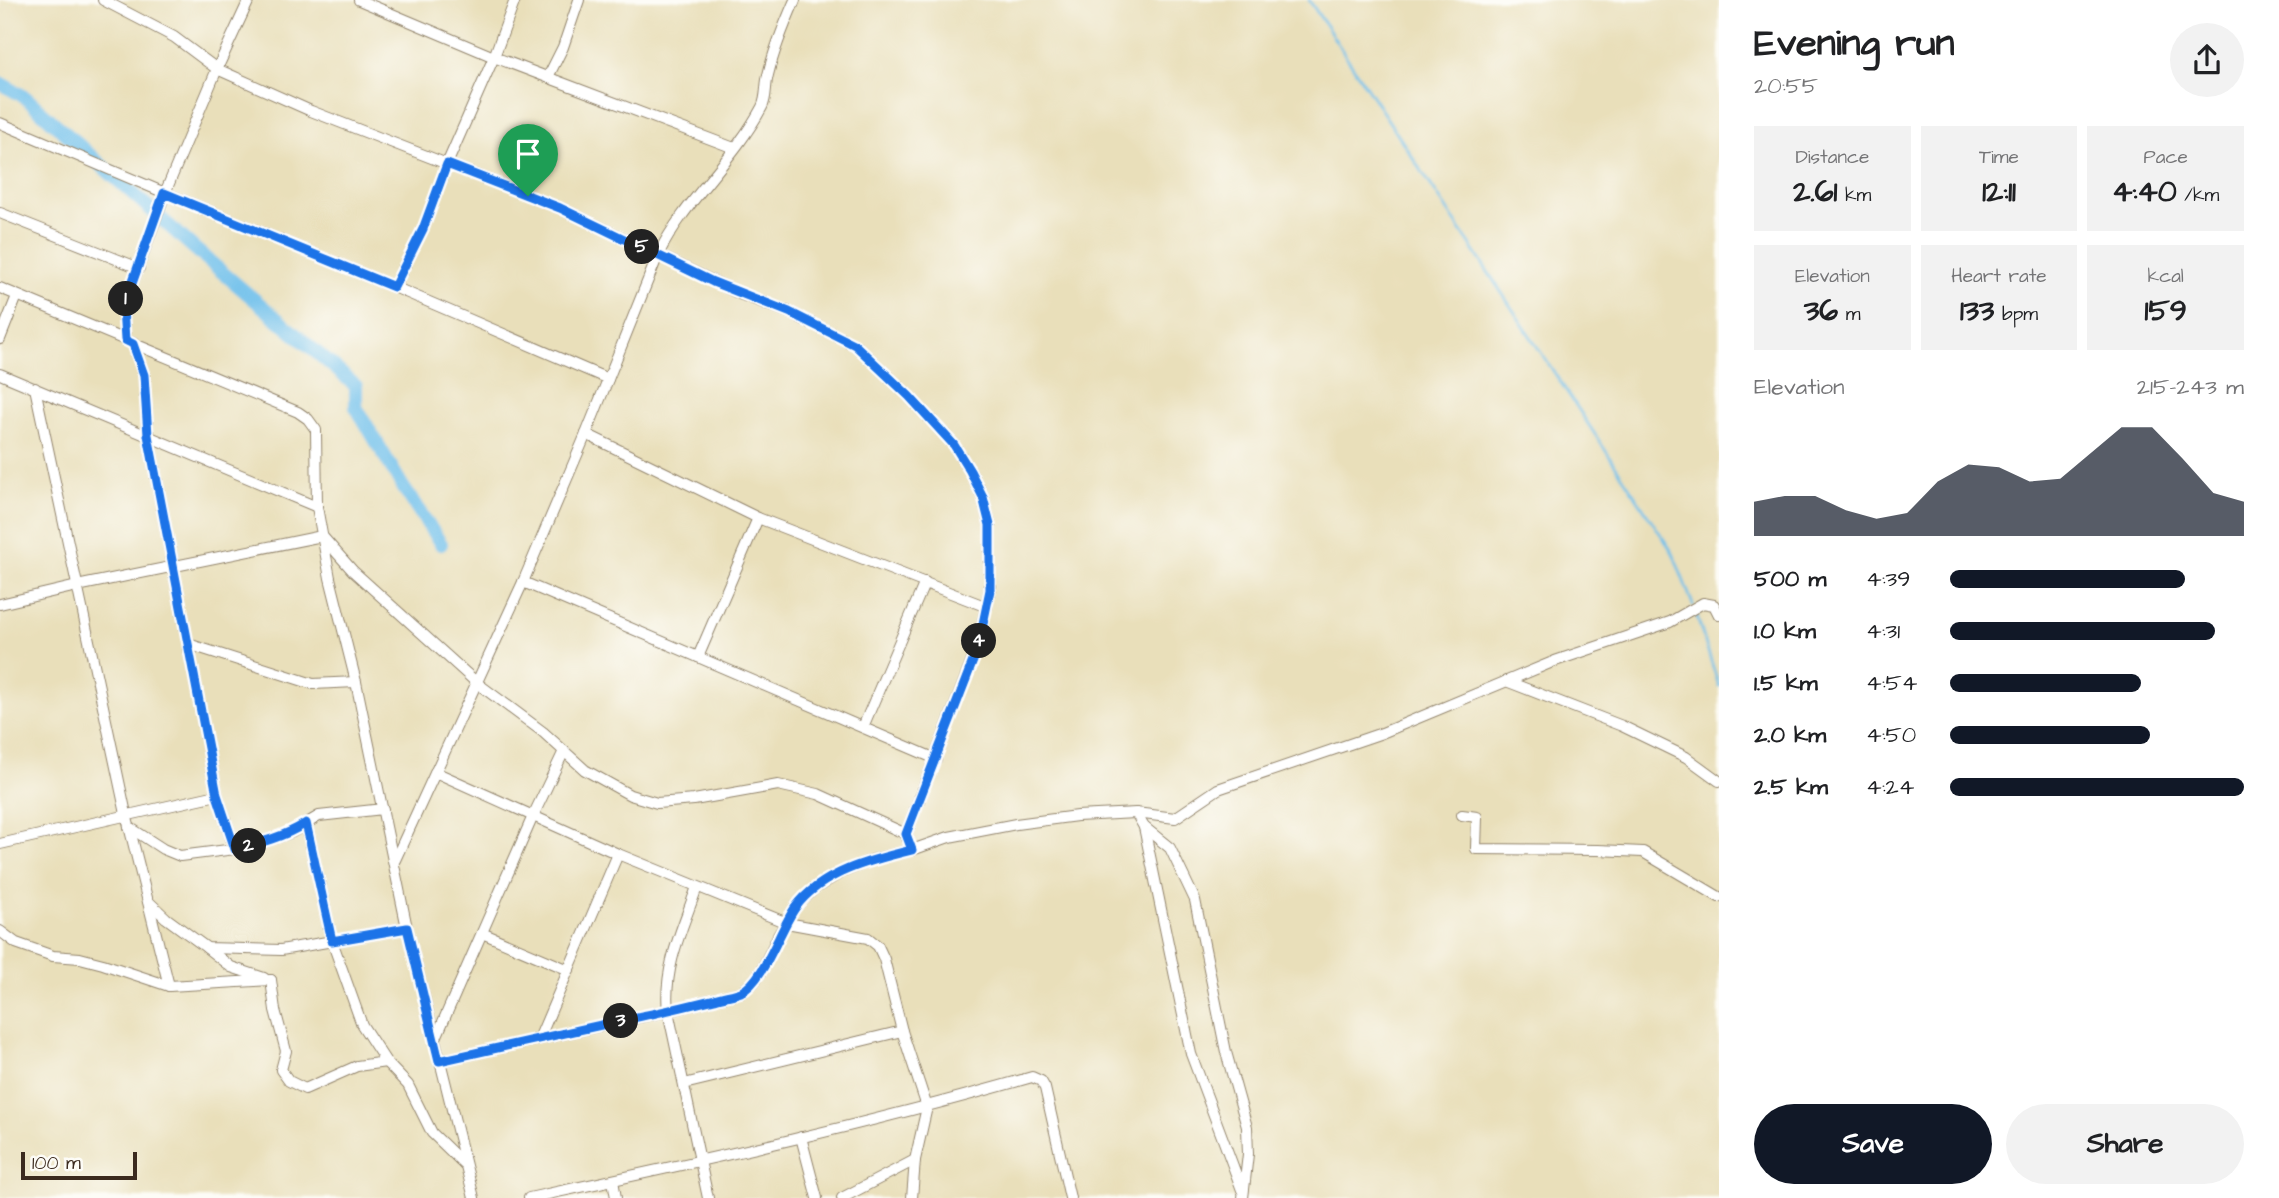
<!DOCTYPE html>
<html lang="en">
<head>
<meta charset="utf-8">
<style>
  body { margin:0; font-family:"Architects Daughter",sans-serif; background:#f2f2f2; color:#202124; height:100vh; display:flex; flex-direction:column; font-size:26px; white-space:nowrap }
  * { box-sizing:border-box; margin:0 }
  p { font-size:23px; color:#757577 }
  .icon { flex:none; width:38px; height:38px; fill:none; stroke:currentColor; stroke-width:2; stroke-linecap:round; stroke-linejoin:round }
  .map { position:relative; flex:1; overflow:hidden }
  .side { display:flex; flex-direction:column; background:#fff; width:560px }
  .side>* { flex:none }
  .scale { position:absolute; left:21px; bottom:18px; width:116px; box-sizing:border-box; padding-left:7px; border:4px solid #3b2a1e; border-top:0; font-size:19px; line-height:24px; white-space:nowrap; color:#3b2a1e; -webkit-text-stroke:5px #fdfcf7; paint-order:stroke }
  .pin { position:absolute; display:grid; place-items:center; width:60px; height:60px; color:#fff; margin:-72px -30px; border-radius:50% 50% 50% 0; rotate:-45deg; box-shadow:0 0 7px #0007 }
  .pin .icon { rotate:45deg }
  .km { position:absolute; width:35px; height:35px; margin:-18px; border-radius:50%; background:#222; color:#fff; font-size:19px; line-height:35px; text-align:center }
  .round { display:grid; place-items:center; flex:none; width:74px; height:74px; border-radius:37px; background:#f2f2f2 }
  .summary { display:flex; align-items:center; justify-content:space-between; height:119px; padding:0 35px }
  h1 { font-size:38px; font-weight:700; line-height:52px }
  .metrics { display:grid; grid-template-columns:repeat(3,1fr); gap:10px; height:119px; padding:7px 35px }
  .metrics div { display:grid; align-content:center; border-radius:0px; background:#f2f2f2; text-align:center }
  .metrics b { font-size:30px; font-weight:700 }
  .metrics small { font-size:19px; font-weight:400 }
  .metrics p { font-size:19px }
  .chart { height:196px; padding:14px 35px }
  .chart p { display:flex; justify-content:space-between }
  .chart svg { width:100%; height:126px; margin-top:7px; fill:#111827; opacity:.7 }
  .button { display:flex; gap:14px; margin-top:auto; padding:14px 35px }
  .button a { flex:1; height:80px; border-radius:42px; background:#111827; color:#fff; font-size:28px; font-weight:700; line-height:80px; text-align:center }
  .button a+a { background:#f2f2f2; color:#202124 }
  ul { padding:0 35px; list-style:none; font-size:23px }
  li { display:grid; grid-template-columns:112px 84px 1fr; align-items:center; height:52px }
  li i { height:18px; border-radius:9px; background:#111827 }
  main { display:flex; flex:1; min-height:0 }
  .map>svg:first-child { display:block }
  .lines { fill:none; stroke-linecap:round; stroke-linejoin:round }
  .stream { stroke:#70c0eb; stroke-width:2.5 }
  .river { stroke:#70c0eb; stroke-width:14 }
  .street-casing { stroke:#92846c; stroke-width:12 }
  .street { stroke:#fff; stroke-width:10 }
  .route-casing { stroke:#fff; stroke-width:14 }
  .route { stroke:#1a73e8; stroke-width:9 }
</style>
</head>
<body>
<main>
<div class="map">
<svg width="1719" height="1198" viewBox="0 0 1719 1198">
  <rect width="100%" height="100%" fill="#fdfcf7"/>
  <filter id="ink" filterUnits="userSpaceOnUse"><feTurbulence type="fractalNoise" baseFrequency=".0143" numOctaves="2"/><feDisplacementMap in="SourceGraphic" scale="14" xChannelSelector="R" yChannelSelector="G"/><feConvolveMatrix kernelMatrix="1 2 1 2 8 2 1 2 1" color-interpolation-filters="sRGB"/></filter>
  <filter id="wash" filterUnits="userSpaceOnUse"><feTurbulence type="fractalNoise" baseFrequency=".00686" numOctaves="4" result="noise"/><feDisplacementMap in="SourceGraphic" scale="28" xChannelSelector="R" yChannelSelector="G"/><feGaussianBlur stdDeviation="1.57" result="paint"/><feColorMatrix in="noise" values="0 0 0 0 0 0 0 0 0 0 0 0 0 0 0 0 0 1.4 0 .05"/><feComposite in="paint" operator="in"/></filter>
  <g filter="url(#wash)">
    <rect width="100%" height="100%" fill="#e9dfba"/>
    <g class="lines">
      <g class="stream">
        <path d="M1309,0L1673,553L1693,605"/>
        <path d="M1695,611L1719,686"/>
      </g>
      <path class="river" d="M0,83L25,97L195,249L356,386V407L403,487L441,544"/>
    </g>
  </g>
  <g filter="url(#ink)">
    <g class="lines">
      <defs>
        <g id="street">
          <path d="M103,0L174,37L217,69L249,0"/>
          <path d="M359,0L494,57L734,148"/>
          <path d="M548,77L563,47L579,0"/>
          <path d="M0,123L165,193L217,69L311,111L560,208L740,294L789,312L855,345L909,396L954,445L970,471L983,497L990,525V590L977,648L906,834L912,850"/>
          <path d="M0,213L139,268"/>
          <path d="M394,287L423,229L447,164L494,57L515,0"/>
          <path d="M0,288L298,412L308,419L316,430L317,507L330,578L356,682L407,928L474,1198"/>
          <path d="M0,339L17,296"/>
          <path d="M125,340L123,309L165,193L394,287L608,379"/>
          <path d="M133,344L144,375L148,435L217,795L235,849"/>
          <path d="M0,374L317,507"/>
          <path d="M35,388L126,814L169,986"/>
          <path d="M586,434L758,518L987,607"/>
          <path d="M523,582L936,759"/>
          <path d="M0,604L77,586L322,536L353,571L477,683L543,732L585,770L630,795L657,803L694,800L778,785L818,794L906,834"/>
          <path d="M188,644L313,684L356,682"/>
          <path d="M698,657L758,518"/>
          <path d="M1506,681L1622,726L1686,757L1719,781"/>
          <path d="M863,727L925,582"/>
          <path d="M435,772L618,854L787,923L868,938L878,946L884,959L902,1031L927,1107L915,1160L912,1198"/>
          <path d="M1136,813L1144,827L1170,848L1195,900L1226,1052L1247,1127L1248,1154L1243,1198"/>
          <path d="M1462,815L1477,817L1476,849L1598,850L1643,852L1719,897"/>
          <path d="M306,823L332,941L362,1025L386,1062L408,1085L432,1133L464,1164"/>
          <path d="M129,827L163,849L180,856L235,849L263,842L292,832L319,816L383,809"/>
          <path d="M1144,827L1191,1054L1242,1190"/>
          <path d="M0,844L217,795"/>
          <path d="M395,860L523,582L586,434L658,255C684,201 734,160 762,107C767,98 765,85 768,75C774,49 784,25 795,0"/>
          <path d="M697,887C683,927 663,967 668,1011L708,1198"/>
          <path d="M148,901L166,918L207,948L281,950L407,928"/>
          <path d="M0,931L16,943L53,956L80,958L103,964L169,986L271,980"/>
          <path d="M482,933L569,970"/>
          <path d="M207,948L231,967L264,978"/>
          <path d="M271,980L275,1010L286,1051L281,1070L289,1081L305,1089L357,1066L386,1062"/>
          <path d="M539,1039L618,854"/>
          <path d="M435,1040L533,816L564,751"/>
          <path d="M439,1061L668,1011L741,992L753,983L761,972L778,936L796,906L815,888L840,873L872,860L912,850L949,837L1016,824L1077,816L1136,813L1175,818L1218,789L1382,733L1555,661L1670,622L1703,603L1714,605L1719,615"/>
          <path d="M684,1084L902,1031"/>
          <path d="M801,1137L817,1198"/>
          <path d="M613,1180L616,1198"/>
          <path d="M529,1198C698,1162 866,1125 1032,1077L1041,1081L1045,1088L1070,1198"/>
          <path d="M842,1198L915,1160"/>
        </g>
      </defs>
      <use href="#street" class="street-casing"/>
      <use href="#street" class="street"/>
    </g>
  </g>
  <g class="lines" filter="url(#ink)">
    <defs>
      <path id="route" d="M447,164L560,208L713,282L789,312L855,345L909,396L954,445L970,471L983,497L990,525V590L978,648L906,834L912,850C871,860 821,872 795,908C779,931 764,981 741,992C733,995 723,996 715,999C691,1005 667,1011 642,1016C575,1031 507,1046 439,1061L407,928L332,941L306,823C284,837 260,843 235,849L217,795L148,435L144,375L133,344L125,340L123,309L164,193L394,287L423,229Z"/>
    </defs>
    <use href="#route" class="route-casing"/>
    <use href="#route" class="route"/>
  </g>
</svg>
<div class="scale">100 m</div>
<div class="pin" style="left:528px;top:196px;background:#1e9e55"><svg class="icon" aria-label="arrive" viewBox="0 0 24 24"><path d="M6 21V4h12l-3 4 3 4H6"/></svg></div>
<b class="km" style="left:126px;top:299px">1</b>
<b class="km" style="left:249px;top:846px">2</b>
<b class="km" style="left:621px;top:1021px">3</b>
<b class="km" style="left:979px;top:641px">4</b>
<b class="km" style="left:642px;top:247px">5</b>
</div>
<section class="side">
<div class="summary"><div><h1>Evening run</h1><p>20:55</p></div><a class="round"><svg class="icon" aria-label="share" viewBox="0 0 24 24"><path d="M12 15V3M7 8l5-5 5 5M5 13v7h14v-7"/></svg></a></div>
<div class="metrics">
<div><p>Distance</p><b>2.61<small> km</small></b></div>
<div><p>Time</p><b>12:11</b></div>
<div><p>Pace</p><b>4:40<small> /km</small></b></div>
</div>
<div class="metrics">
<div><p>Elevation</p><b>36<small> m</small></b></div>
<div><p>Heart rate</p><b>133<small> bpm</small></b></div>
<div><p>kcal</p><b>159</b></div>
</div>
<div class="chart"><p><span>Elevation</span>215–243 m</p>
<svg viewBox="0 0 160 44" preserveAspectRatio="none"><path d="M0 44V32L10 30L20 30L30 35L40 38L50 36L60 25L70 19L80 20L90 25L100 24L110 15L120 6L130 6L140 17L150 29L160 32V44z"/></svg>
</div>
<ul>
<li><b>500 m</b>4:39<i style="width:80%"></i></li>
<li><b>1.0 km</b>4:31<i style="width:90%"></i></li>
<li><b>1.5 km</b>4:54<i style="width:65%"></i></li>
<li><b>2.0 km</b>4:50<i style="width:68%"></i></li>
<li><b>2.5 km</b>4:24<i style="width:100%"></i></li>
</ul>
<div class="button"><a>Save</a><a>Share</a></div>
</section>
</main>
</body>
</html>
